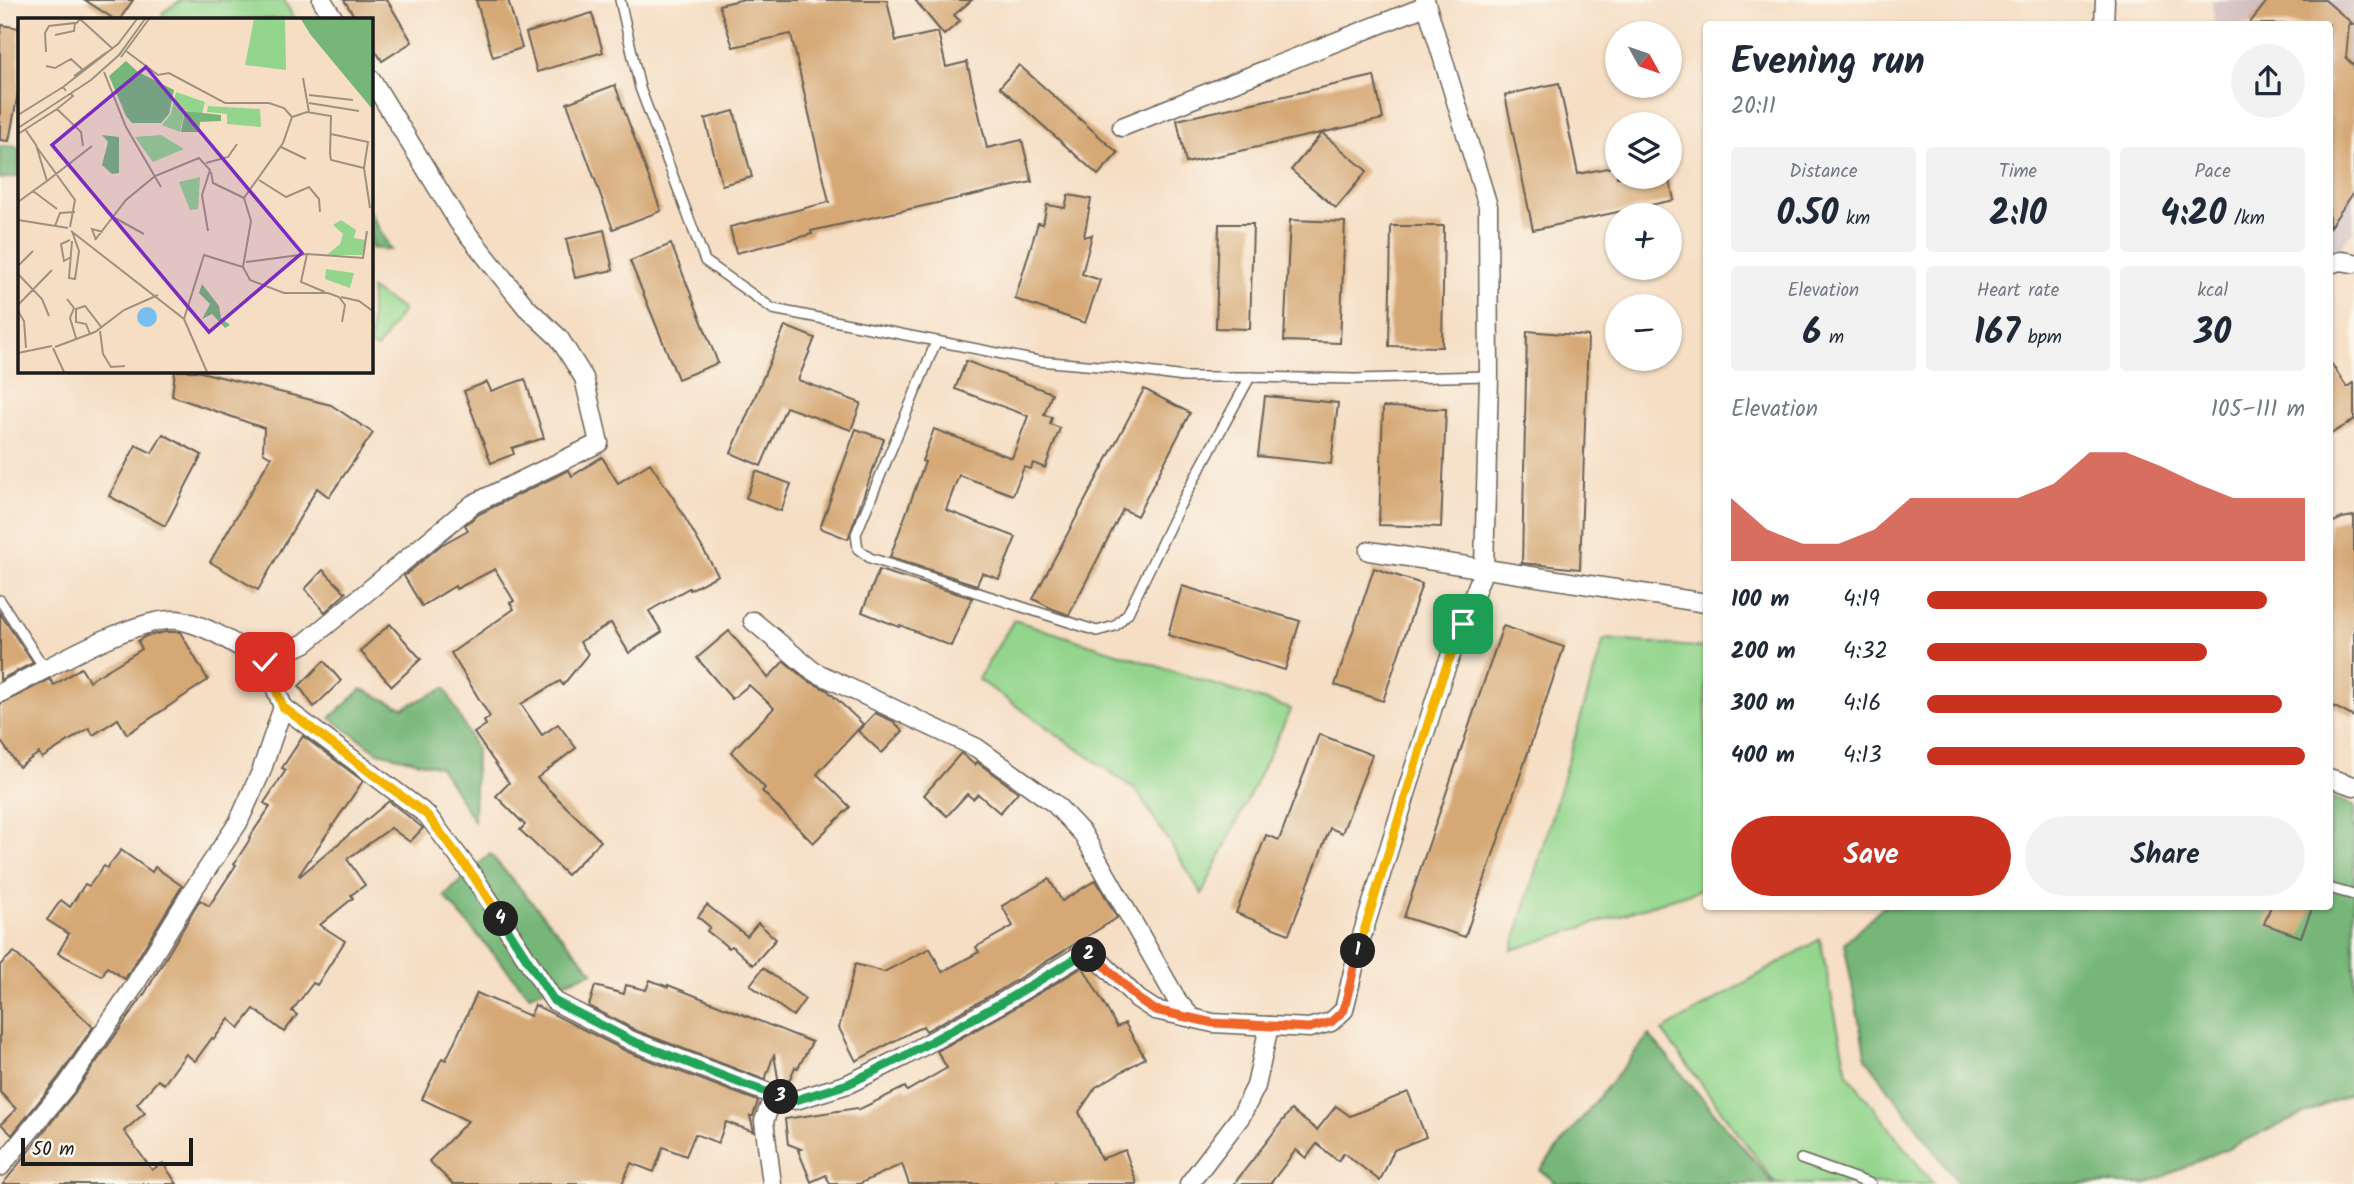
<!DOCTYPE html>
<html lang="en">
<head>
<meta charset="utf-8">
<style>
  body { margin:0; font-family:Kalam,sans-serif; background:#f2f2f3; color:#1f2937; height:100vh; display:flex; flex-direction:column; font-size:26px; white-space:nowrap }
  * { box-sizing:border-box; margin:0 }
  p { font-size:23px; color:#747a83 }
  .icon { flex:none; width:38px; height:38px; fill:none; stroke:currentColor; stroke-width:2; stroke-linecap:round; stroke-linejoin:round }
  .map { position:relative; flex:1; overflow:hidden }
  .side { position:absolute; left:1703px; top:21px; width:630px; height:889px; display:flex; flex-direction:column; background:#fff; border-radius:7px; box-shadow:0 2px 5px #0004 }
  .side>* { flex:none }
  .needle { width:46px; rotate:130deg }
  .buttons { position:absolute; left:1605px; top:21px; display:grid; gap:14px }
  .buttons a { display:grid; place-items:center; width:77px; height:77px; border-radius:50%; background:#fff; box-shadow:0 2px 5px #0004; font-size:35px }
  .scale { position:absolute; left:21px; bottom:18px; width:172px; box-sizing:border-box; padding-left:7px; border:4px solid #1c1c1c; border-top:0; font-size:19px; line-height:24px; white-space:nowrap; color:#1c1c1c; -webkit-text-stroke:5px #fbf7ec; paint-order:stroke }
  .pin { position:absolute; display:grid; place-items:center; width:60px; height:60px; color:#fff; margin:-30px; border-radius:14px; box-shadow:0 4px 10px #0006 }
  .km { position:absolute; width:35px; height:35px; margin:-18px; border-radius:50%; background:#222; color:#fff; font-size:19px; line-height:35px; text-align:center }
  .round { display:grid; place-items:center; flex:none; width:74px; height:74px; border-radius:37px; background:#f2f2f3 }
  .head { display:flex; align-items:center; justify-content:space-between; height:119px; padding:0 28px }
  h1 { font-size:38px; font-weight:700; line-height:52px }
  .figures { display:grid; grid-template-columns:repeat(3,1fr); gap:10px; height:119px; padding:7px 28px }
  .figures div { display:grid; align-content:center; border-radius:7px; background:#f2f2f3; text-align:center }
  .figures b { font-size:35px; font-weight:700 }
  .figures small { font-size:19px; font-weight:400 }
  .figures p { font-size:19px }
  .chart { height:196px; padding:14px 28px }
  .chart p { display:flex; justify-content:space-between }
  .chart svg { width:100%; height:126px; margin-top:7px; fill:#c8321e; opacity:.7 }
  .action { display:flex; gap:14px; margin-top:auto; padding:14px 28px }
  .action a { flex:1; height:80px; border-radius:42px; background:#c8321e; color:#fff; font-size:28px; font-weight:700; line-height:80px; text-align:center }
  .action a+a { background:#f2f2f3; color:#1f2937 }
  ul { padding:0 28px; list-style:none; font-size:23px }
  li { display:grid; grid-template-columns:112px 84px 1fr; align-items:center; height:52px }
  li i { height:18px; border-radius:9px; background:#c8321e }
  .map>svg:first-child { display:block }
  .industrial { fill:#d2bfc0 }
  .green { fill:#93d58c; stroke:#587854; stroke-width:2 }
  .forest { fill:#76b678; stroke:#49694a; stroke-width:2 }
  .building { fill:#d5a875 }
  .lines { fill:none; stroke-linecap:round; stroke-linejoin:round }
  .lane-casing { stroke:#686057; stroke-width:12 }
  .street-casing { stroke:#686057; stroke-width:21 }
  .lane { stroke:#fff; stroke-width:9 }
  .street { stroke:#fff; stroke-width:18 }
  .split-1-casing { stroke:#fff; stroke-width:14 }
  .split-2-casing { stroke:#fff; stroke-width:14 }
  .split-3-casing { stroke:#fff; stroke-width:14 }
  .split-4-casing { stroke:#fff; stroke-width:14 }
  .split-5-casing { stroke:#fff; stroke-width:14 }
  .split-1 { stroke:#f5b400; stroke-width:9 }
  .split-2 { stroke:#f0652b; stroke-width:9 }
  .split-3 { stroke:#22a559; stroke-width:9 }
  .split-4 { stroke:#22a559; stroke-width:9 }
  .split-5 { stroke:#f5b400; stroke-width:9 }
  .inset-road { fill:none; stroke:#9e9081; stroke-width:2 }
  .view { fill:#7b2cbf; fill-opacity:0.15; stroke:#7b2cbf; stroke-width:3.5 }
  .inset-edge { fill:none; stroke:#1c1c1c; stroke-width:3.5 }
</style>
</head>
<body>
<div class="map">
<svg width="2354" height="1184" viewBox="0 0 2354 1184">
  <rect width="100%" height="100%" fill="#fbf7ec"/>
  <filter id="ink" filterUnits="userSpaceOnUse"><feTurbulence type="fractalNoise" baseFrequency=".0143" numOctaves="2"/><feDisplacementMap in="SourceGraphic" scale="14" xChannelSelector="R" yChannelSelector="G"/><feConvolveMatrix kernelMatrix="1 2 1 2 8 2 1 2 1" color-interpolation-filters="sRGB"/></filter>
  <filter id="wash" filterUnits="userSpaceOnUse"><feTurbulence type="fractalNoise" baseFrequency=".00686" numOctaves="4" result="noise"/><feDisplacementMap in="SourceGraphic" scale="28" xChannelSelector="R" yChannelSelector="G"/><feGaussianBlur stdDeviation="1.57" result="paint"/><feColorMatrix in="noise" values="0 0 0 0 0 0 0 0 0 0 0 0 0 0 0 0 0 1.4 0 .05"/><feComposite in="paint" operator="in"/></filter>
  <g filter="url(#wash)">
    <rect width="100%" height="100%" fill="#f5dec4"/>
    <path class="industrial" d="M2212,0H2354V230L2329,261V24H2214Z"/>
    <g class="green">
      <path d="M181,0H284L294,19H165L162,13Z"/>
      <path d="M371,289L403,310L377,349L371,346Z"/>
      <path d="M1014,620L1291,709L1202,894L1136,790L978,679Z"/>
      <path d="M1604,639L1706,648V888L1512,950Z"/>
      <path d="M1820,939L1847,1073L1933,1184H1776L1662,1031Z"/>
    </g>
    <g class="forest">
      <path d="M0,146L19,147V176L0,179Z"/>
      <path d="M371,214L391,250L371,248Z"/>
      <path d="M445,688L476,749L474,821L440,767L378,752L330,718L362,689L403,708Z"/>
      <path d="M2329,797L2354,805V1092L2147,1184H1959L1866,1058L1844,943L1882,907L2329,906Z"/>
      <path d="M490,854L593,972L529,995L444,896Z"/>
      <path d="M1649,1035L1774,1184H1557L1540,1170Z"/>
    </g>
    <g id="blocks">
      <g class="building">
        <path d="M85,0H133L120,19H114Z"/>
        <path d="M344,0H387L412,42L382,61L371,43V19H356Z"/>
        <path d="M476,0H508L522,48L493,57Z"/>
        <path d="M740,0H887L896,41L938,32L946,67L967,62L987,148L1022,140L1032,182L811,231L812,234L736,253L730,227L829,202L791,34L733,47L719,5Z"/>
        <path d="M915,0H972L954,15L960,21L944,35Z"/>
        <path d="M2268,0H2325L2353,24H2349L2346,58L2354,66V192L2329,228V24H2249Z"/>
        <path d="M592,13L603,52L537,72L526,33Z"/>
        <path d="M2,25L19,28V88L9,141L0,140V35Z"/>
        <path d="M1019,65L1118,153L1098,175L1000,87Z"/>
        <path d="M1374,76L1383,119L1186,163L1177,120Z"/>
        <path d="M1559,83L1578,174L1617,166V177H1669L1674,200L1533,230L1505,95Z"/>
        <path d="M615,85L661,211L613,229L567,103Z"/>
        <path d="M734,111L752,177L722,185L705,119Z"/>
        <path d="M1322,133L1367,171L1336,208L1291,170Z"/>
        <path d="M1068,195L1091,199L1084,237L1092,235L1082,274L1100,280L1085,323L1015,299L1038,223L1043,224L1047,205L1065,208Z"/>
        <path d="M1290,220L1345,222L1340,343L1284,341Z"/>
        <path d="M1219,224H1253L1250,329L1216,328Z"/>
        <path d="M1391,226H1444L1442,347L1389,346Z"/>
        <path d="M604,230L613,270L575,278L566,239Z"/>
        <path d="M671,244L718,363L678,379L630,261Z"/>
        <path d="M785,326L815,338L798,380L861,403L851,430L786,407L761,466L731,453Z"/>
        <path d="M1527,331L1588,336L1580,569L1522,563Z"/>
        <path d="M2329,360L2347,387L2354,382V420L2329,435Z"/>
        <path d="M966,361L1052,393L1044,415L1052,417L1050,424L1060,428L1045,468L1033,463L1031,469L1024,467L1013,495L959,475L946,510L1016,537L999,579L982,573L977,585L890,557L925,462L922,461L934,429L1012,458L1028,416L955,389Z"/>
        <path d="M175,371H197L331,405L373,433L329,497L317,488L258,590L210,562L271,457L263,452L264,428L172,396Z"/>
        <path d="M525,379L544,438L512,448L514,454L491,463L464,391L487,382L491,391Z"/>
        <path d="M1144,389L1190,413L1137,516L1123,509L1069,615L1053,609L1033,599Z"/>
        <path d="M1265,396L1338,403L1331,464L1258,456Z"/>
        <path d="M1383,407L1446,409L1441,527L1379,525Z"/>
        <path d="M856,429L884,439L848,539L820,528Z"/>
        <path d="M163,434L202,455L165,526L109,496L136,445L152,453Z"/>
        <path d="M602,457L618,483L650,463L674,499L718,575L690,590L689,588L649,611L662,632L629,653L611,623L580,642L588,654L563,685L560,681L521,704L542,735L558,724L576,748L537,778L601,841L567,875L520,830L525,825L496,796L509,783L474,733L486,725L484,721L490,717L451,653L514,609L510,603L514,601L495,569L456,589L455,586L422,606L404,576L441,545L468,530L465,525L479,514L569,470L572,476Z"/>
        <path d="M756,471L791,484L781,511L746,498Z"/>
        <path d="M2354,516V717L2329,704V524L2342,518Z"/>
        <path d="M1374,568L1422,584L1383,701L1335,685Z"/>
        <path d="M323,570L346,593L325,612L305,589Z"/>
        <path d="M879,570L972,598L951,646L900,625L899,627L862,612Z"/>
        <path d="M1182,586L1300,621L1285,670L1168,635Z"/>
        <path d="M0,613L33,663L0,680Z"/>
        <path d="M390,624L421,659L392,686L360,651Z"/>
        <path d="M1503,626L1564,647L1465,937L1404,917Z"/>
        <path d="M729,631L768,678L784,661L806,680L827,690L863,724L817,774L850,807L813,843L762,791L765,788L731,752L774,708L749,685L732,699L697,658Z"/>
        <path d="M166,632H180L208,680L127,734L118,719L93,735L89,728L42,758L39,753L19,767L0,740V704L50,679L54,685L81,668L89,681L142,649L138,641L146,636Z"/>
        <path d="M324,661L341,681L314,707L299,686Z"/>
        <path d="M875,713L893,721L903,731L882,753L858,731Z"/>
        <path d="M1319,734L1372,755L1342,833L1330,828L1289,934L1236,913L1266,835L1279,840Z"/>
        <path d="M303,736L363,781L299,875L300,876L389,801L423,828L410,842L391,828L347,859L365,885L351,895L353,898L320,925L345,941L317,985L313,983L292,1011L297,1015L284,1032L254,1009L239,1028L229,1019L214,1039L212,1038L195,1061L186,1054L164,1084L158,1080L137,1104L145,1113L124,1131L152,1170L163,1163L177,1184H3L76,1091L145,993L200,900L209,906L236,865L234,864L250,839L249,838L270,807L264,803L286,770L282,768Z"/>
        <path d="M961,753L975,765L977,762L1018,792L1000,813L978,794L973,799L967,794L947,816L924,795Z"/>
        <path d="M121,850L152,872L155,867L182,886L125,979L107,967L102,976L58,953L69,934L47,920L61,900L70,907L85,884L89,886L104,866L107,868Z"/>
        <path d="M1049,879L1062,901L1096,880L1117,918L997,992L926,1031L923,1026L856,1061L839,1028L855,964L884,972L930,948L942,972L979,952L976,947L1013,926L1002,906Z"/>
        <path d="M707,905L747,936L758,923L776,939L753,965L732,946L729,948L707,931L710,927L698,917Z"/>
        <path d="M2271,906H2313L2301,937L2264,924Z"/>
        <path d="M14,952L93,1027L58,1078L12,1135L1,1124L16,1109L0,1092V965Z"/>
        <path d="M1083,967L1117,1027L1125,1023L1145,1058L1096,1087L1079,1112L1101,1159L1125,1150L1137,1184H909L902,1164L859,1184H830L826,1175L811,1182L798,1150L801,1149L788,1144L785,1119L857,1108L858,1110L905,1087L907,1091L947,1068L937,1051L1008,1012Z"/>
        <path d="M763,968L805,999L793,1016L750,985Z"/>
        <path d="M650,980L668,987V985L812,1042L798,1068L795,1067L787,1086L779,1084L774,1054L765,1080L637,1031L589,1006L595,986L624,994L626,985L646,990Z"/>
        <path d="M477,993L530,1016L535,1005L628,1052L758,1101L753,1116H750L754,1132L726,1122L718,1143L695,1134L686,1156L663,1147L654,1172L631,1163L622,1184H453L429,1161L468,1121L422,1099L442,1058L446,1060Z"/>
        <path d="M1408,1092L1426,1137L1394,1150L1380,1181L1344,1153L1338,1161L1317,1144L1306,1158L1296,1150L1270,1184H1234L1291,1110L1317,1130L1336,1106L1350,1116Z"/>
      </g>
    </g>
  </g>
  <g filter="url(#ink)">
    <use href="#blocks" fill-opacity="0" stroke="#686057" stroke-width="2"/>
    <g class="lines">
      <defs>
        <g id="lane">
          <path d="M620,0L640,88L705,261L773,309L1038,361L1110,367L1184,377H1250L1179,507L1128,613L1115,626L1097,631L870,558L858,549L856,534L936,342"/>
          <path d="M1250,377L1355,379L1489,376"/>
          <path d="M0,600L45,669"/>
          <path d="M2329,888L2354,895"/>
          <path d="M1801,1159L1871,1184"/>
        </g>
        <g id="street">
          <path d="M322,0L334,19"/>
          <path d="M2104,24L2105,0"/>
          <path d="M1122,127L1426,6"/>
          <path d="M2329,264L2341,261L2354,263"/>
          <path d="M1369,551L1706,603"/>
          <path d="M753,621L813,671L977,748L1055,804L1083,834L1178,1002L1192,1018L1213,1023L1309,1028L1331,1022L1344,1010L1360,942L1442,678L1484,569L1489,376L1488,206L1425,0"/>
          <path d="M265,662L283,707L427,815L474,877L554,1001L632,1041L774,1095L764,1121L772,1184"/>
          <path d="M0,693C40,673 142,611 183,621C213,628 239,647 265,662L305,643L473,504L599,443L584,378L559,338L526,307L459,223L371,79"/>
          <path d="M2329,778L2354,786"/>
          <path d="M774,1095L796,1100L848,1084L903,1057L1003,1002L1079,956L1087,954L1095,956L1138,999L1155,1010L1192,1018"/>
          <path d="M0,1167L67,1085L131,991L191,893L238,823L261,772L283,707"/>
          <path d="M1189,1184L1241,1116L1256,1086L1269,1026"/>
        </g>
      </defs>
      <use href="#lane" class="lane-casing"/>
      <use href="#street" class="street-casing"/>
      <use href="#lane" class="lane"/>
      <use href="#street" class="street"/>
    </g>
  </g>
  <g class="lines" filter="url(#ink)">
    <defs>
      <path id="split-1" d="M1358,951L1442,678L1463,624"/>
      <path id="split-2" d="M1089,955L1095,956L1138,999L1155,1010L1213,1023L1309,1028L1331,1022L1344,1010L1358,951"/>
      <path id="split-3" d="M781,1097L796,1100L848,1084L903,1057L1003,1002L1080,956L1089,955"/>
      <path id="split-4" d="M501,919L554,1001L632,1041L743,1084L781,1097"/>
      <path id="split-5" d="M265,662L283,707L427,815L474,877L501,919"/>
    </defs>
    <use href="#split-1" class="split-1-casing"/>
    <use href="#split-2" class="split-2-casing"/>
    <use href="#split-3" class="split-3-casing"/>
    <use href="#split-4" class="split-4-casing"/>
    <use href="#split-5" class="split-5-casing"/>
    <use href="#split-1" class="split-1"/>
    <use href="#split-2" class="split-2"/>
    <use href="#split-3" class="split-3"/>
    <use href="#split-4" class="split-4"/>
    <use href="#split-5" class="split-5"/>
  </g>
  <g transform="translate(18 18)">
    <rect width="355" height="355" fill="#f5dec4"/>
    <path d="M236,1H267L268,52L227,47ZM158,74L187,84L184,96L167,92L162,114L144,107L153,96ZM190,88L242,91L243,109L209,106V96L189,94ZM143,117L166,131L135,144L117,119ZM182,159L180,191L172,192L161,164ZM323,202L338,212L336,220L348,222L344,237H309L322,226L325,216L315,207ZM308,251L336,255L332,270L307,261Z" fill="#93d58c"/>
    <path d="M283,1H355V92L292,16ZM108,43L120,54L156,72L151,96L143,105H114L108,98L91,58ZM167,93L203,97V103L182,104L181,114H163ZM84,117L101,119V155L94,156L84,147L90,124ZM184,266L201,288L203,300L212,307L207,310L194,296L184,301L192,286L181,275Z" fill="#76b678"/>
    <path d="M119 299a10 10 0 1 1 20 0a10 10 0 1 1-20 0Z" fill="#77bfef"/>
    <path class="inset-road" d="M58,6L62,1L95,31M108,33L140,57L151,55L207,85H251L266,90L274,99L289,94L313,98L312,136L313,142L346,150L350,124L313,116M28,34L27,15L31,8L57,5L56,13L37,17M103,39L131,1M28,48L37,50L53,41L64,51M86,54L108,109L143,169M56,58L89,34M285,60L291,94M45,69L100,26L119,1M291,77L335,82M291,85L341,93M39,91L63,114L65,128M0,97L45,69L48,73M0,110L73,62L101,37L127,1M7,111L18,127L29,163L74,128M0,116L39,91L55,78L52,75M18,128L57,182L52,209M263,129L288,141M188,145L210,139L219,126M346,150L352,190M193,154L195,165L226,180M241,162L268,179L291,169L301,181L302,194M15,173L39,191M0,184L29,163M97,200L126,216M0,202L50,210M37,208L42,195L57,194M53,213L166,301L189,354M54,213L61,233L57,261L51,260L54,223M52,222L43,226L46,243L53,239M77,222L108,182L137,158L181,140L192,152L184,177L190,213M78,222L74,211L85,214M289,236L345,240L349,213M228,244L289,236L283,264L307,274M0,248L15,233M225,249L233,203L226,180L265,125L274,99M0,256L24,281L31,298M323,279L341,283L356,294M49,281L56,290L52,300L58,320M0,287L34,252M0,293L6,303L8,330M166,301L186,237L225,249L232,262L266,275H310L321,279L327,287L324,304M82,313L85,336L93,349L107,348M72,316L68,306L58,304V291L67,288L84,310M37,329L77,314L106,292L140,277M35,330L46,354M0,335L34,328"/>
    <path class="view" d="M128,49L284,235L191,314L34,127Z"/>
    <rect width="355" height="355" class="inset-edge"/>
  </g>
</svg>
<div class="buttons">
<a><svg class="needle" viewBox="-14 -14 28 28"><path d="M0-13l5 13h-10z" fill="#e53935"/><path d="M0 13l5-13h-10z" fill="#747a83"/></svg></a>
<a><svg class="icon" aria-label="layers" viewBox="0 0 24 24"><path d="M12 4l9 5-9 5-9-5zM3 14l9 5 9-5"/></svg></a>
<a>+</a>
<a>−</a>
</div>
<div class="scale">50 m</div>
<div class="pin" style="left:1463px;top:624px;background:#1e9e55"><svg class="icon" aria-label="arrive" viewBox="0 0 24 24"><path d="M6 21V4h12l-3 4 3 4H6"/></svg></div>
<div class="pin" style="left:265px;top:662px;background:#d93025"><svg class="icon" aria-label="check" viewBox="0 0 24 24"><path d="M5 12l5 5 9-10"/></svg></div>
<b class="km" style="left:1358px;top:951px">1</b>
<b class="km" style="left:1089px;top:955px">2</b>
<b class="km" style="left:781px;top:1097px">3</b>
<b class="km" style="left:501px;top:919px">4</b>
<section class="side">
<div class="head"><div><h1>Evening run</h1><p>20:11</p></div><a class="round"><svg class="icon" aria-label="share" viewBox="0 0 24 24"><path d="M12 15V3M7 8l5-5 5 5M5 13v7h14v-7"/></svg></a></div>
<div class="figures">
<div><p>Distance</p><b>0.50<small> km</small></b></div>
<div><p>Time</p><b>2:10</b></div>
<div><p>Pace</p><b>4:20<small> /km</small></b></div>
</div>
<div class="figures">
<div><p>Elevation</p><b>6<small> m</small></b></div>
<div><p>Heart rate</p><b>167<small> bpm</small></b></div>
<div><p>kcal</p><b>30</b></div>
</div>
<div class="chart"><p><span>Elevation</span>105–111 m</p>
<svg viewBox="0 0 160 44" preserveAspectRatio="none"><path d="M0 44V22L10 33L20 38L30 38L40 33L50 22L60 22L70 22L80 22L90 17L100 6L110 6L120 11L130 17L140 22L150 22L160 22V44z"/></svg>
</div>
<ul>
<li><b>100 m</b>4:19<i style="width:90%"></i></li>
<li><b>200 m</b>4:32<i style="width:74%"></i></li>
<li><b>300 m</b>4:16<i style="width:94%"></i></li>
<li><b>400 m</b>4:13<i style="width:100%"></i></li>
</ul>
<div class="action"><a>Save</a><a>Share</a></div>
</section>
</div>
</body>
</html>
